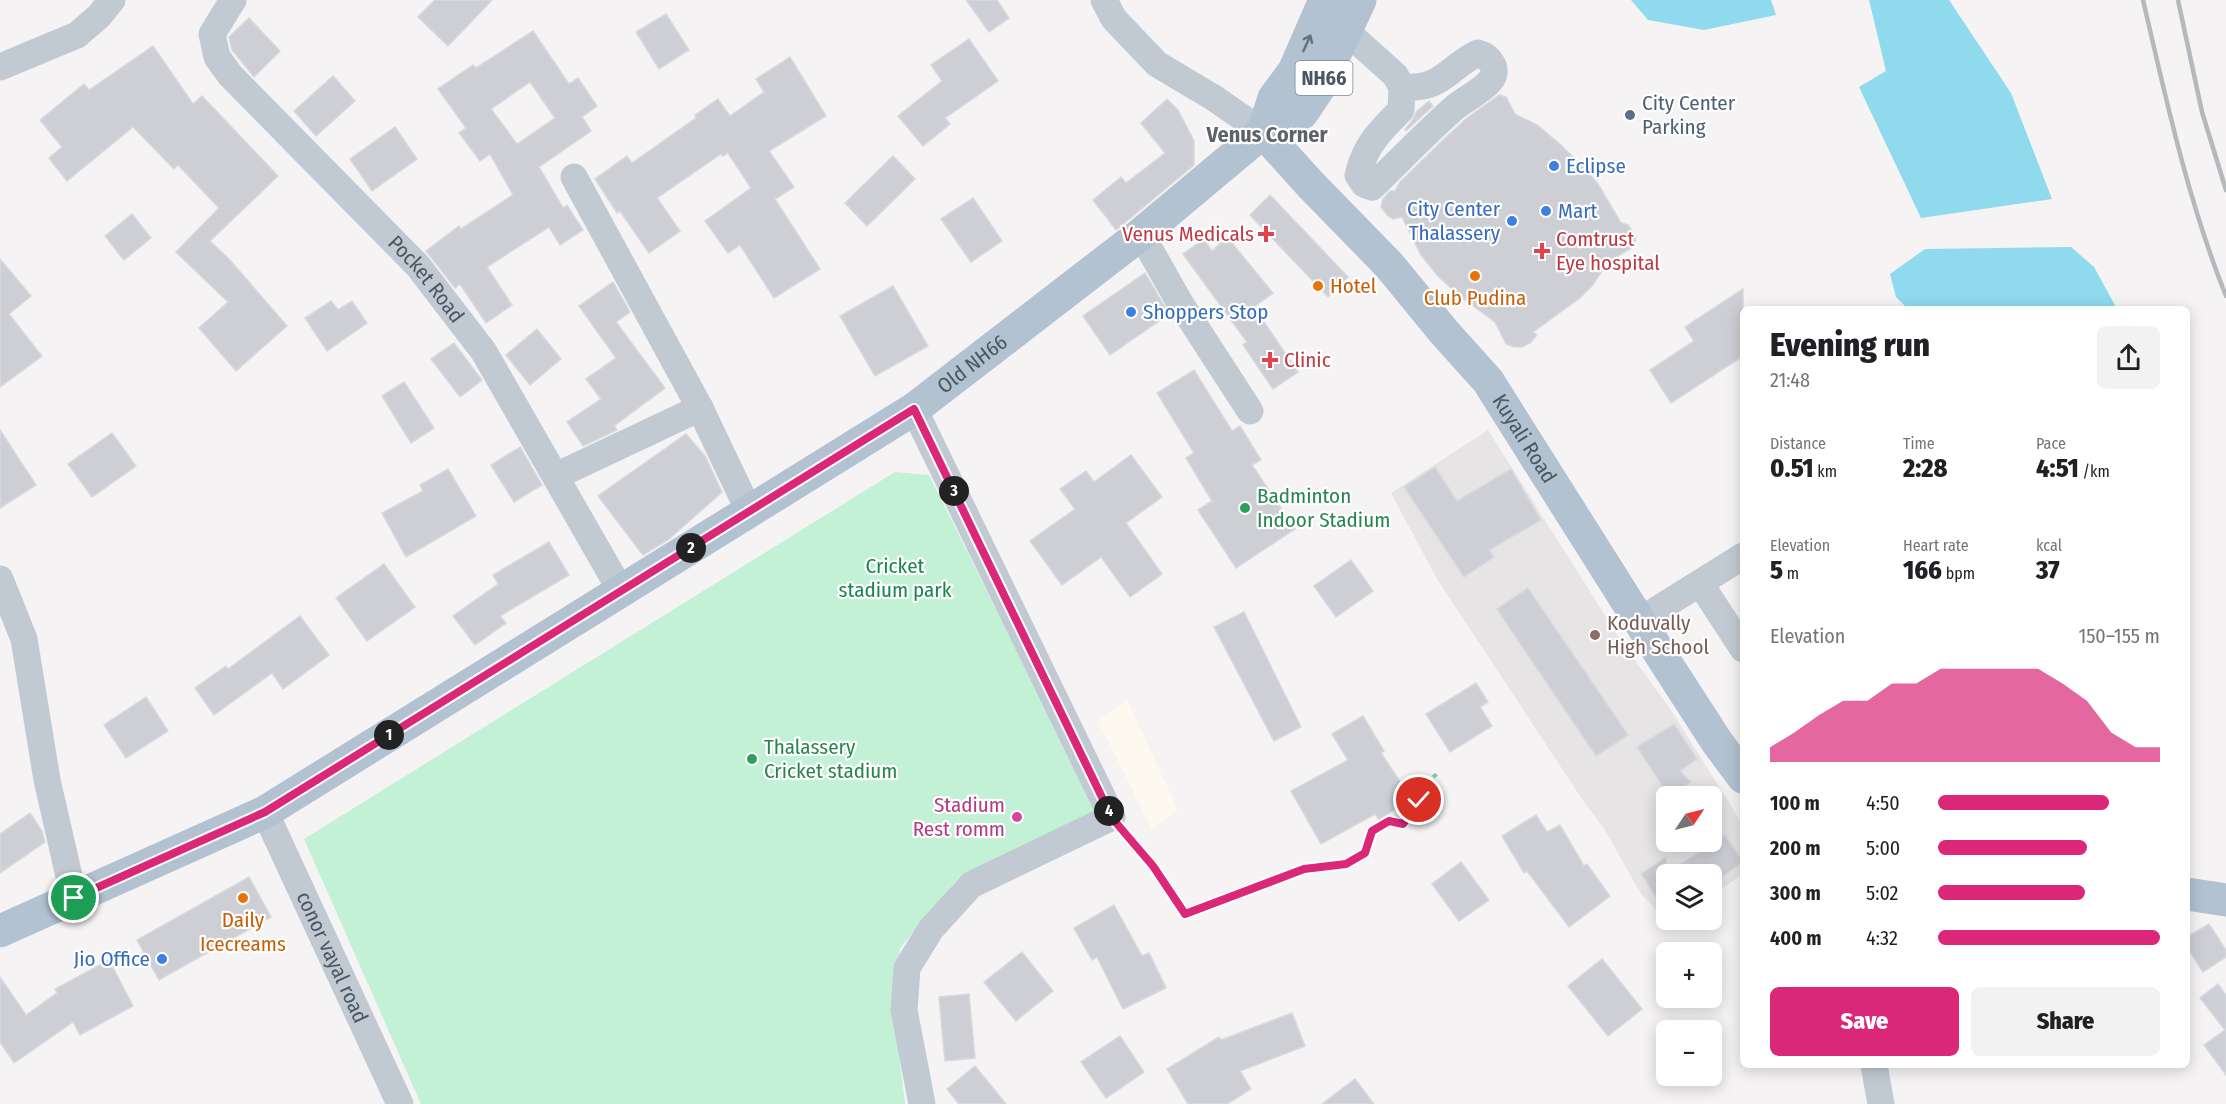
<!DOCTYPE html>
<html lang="en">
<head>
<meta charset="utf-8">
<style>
  body { margin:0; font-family:"Fira Sans Condensed",sans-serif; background:#f2f2f2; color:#202124; height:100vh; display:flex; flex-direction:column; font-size:22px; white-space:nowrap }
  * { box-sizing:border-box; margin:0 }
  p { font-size:20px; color:#757577 }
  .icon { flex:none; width:33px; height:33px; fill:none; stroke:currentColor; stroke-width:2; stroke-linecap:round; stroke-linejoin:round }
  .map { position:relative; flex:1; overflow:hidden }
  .side { position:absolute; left:1740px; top:306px; width:450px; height:762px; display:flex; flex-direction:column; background:#fff; border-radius:9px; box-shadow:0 3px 15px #0003 }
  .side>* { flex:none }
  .needle { width:39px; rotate:55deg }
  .controls { position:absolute; left:1656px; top:786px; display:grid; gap:12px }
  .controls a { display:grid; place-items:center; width:66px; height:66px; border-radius:9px; background:#fff; box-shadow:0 3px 15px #0003; font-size:30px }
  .pin { position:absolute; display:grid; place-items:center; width:51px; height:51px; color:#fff; margin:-26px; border:3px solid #fff; border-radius:50%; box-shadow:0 2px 6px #0007 }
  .km { position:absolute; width:30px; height:30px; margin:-15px; border-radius:50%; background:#222; color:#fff; font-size:16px; line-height:30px; text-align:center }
  .round { display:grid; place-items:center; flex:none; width:63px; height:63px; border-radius:9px; background:#f2f2f2 }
  .head { display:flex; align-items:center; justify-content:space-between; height:102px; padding:0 30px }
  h1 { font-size:33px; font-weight:800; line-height:45px }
  .metrics { display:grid; grid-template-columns:repeat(3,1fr); gap:9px; height:102px; padding:6px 30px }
  .metrics div { display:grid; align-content:center }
  .metrics b { font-size:26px; font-weight:800 }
  .metrics small { font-size:16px; font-weight:400 }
  .metrics p { font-size:16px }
  .chart { height:168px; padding:12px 30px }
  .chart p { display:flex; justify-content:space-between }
  .chart svg { width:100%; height:108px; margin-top:6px; fill:#db2777; opacity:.7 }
  .primary-button { display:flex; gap:12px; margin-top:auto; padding:12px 30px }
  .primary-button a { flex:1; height:69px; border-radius:9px; background:#db2777; color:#fff; font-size:24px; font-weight:800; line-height:69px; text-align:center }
  .primary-button a+a { background:#f2f2f2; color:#202124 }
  ul { padding:0 30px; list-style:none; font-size:20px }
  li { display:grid; grid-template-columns:96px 72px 1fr; align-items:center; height:45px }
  li i { height:15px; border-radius:8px; background:#db2777 }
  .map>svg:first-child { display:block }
  .commercial { fill:#fdf9ef }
  .education { fill:#e6e4e5; fill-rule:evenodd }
  .green { fill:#c3f1d5 }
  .water { fill:#90daee }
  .building { fill:#cdcfd5; stroke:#d7d9de; stroke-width:1.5; fill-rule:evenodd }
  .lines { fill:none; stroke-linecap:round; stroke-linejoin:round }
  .path { stroke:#7ad0a6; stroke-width:4; stroke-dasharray:4.5 3; stroke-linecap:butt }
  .minor { stroke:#c1cad2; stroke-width:27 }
  .major { stroke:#b3c2d1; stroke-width:33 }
  .rail { stroke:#b5b8bd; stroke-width:4.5 }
  .oneway { stroke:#64717d }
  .route-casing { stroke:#fff; stroke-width:12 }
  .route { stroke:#db2777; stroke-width:8 }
  .service-dot { fill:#5c6f8a; stroke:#fff; stroke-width:2 }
  .shop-dot { fill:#3f7fe0; stroke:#fff; stroke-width:2 }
  .health-dot { fill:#e0444e; stroke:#fff; stroke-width:2 }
  .food-dot { fill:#e8710a; stroke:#fff; stroke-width:2 }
  .leisure-dot { fill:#2e9e5b; stroke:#fff; stroke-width:2 }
  .education-dot { fill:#8d6e63; stroke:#fff; stroke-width:2 }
  .hotel-dot { fill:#d1479c; stroke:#fff; stroke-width:2 }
  .labels { text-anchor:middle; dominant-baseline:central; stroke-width:4.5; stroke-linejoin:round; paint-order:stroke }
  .shield { fill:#fff; stroke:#808990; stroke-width:1.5 }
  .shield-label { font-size:20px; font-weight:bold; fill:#4a5661 }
  .service-label { font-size:21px; fill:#4e5e75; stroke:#fff; text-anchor:start }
  .shop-label { font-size:21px; fill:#366cbe; stroke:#fff; text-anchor:start }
  .health-label { font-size:21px; fill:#be3a42; stroke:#fff; text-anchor:start }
  .street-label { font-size:21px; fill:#4a5661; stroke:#fff }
  .food-label { font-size:21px; fill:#c56008; stroke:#fff }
  .leisure-label { font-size:21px; fill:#27864d; stroke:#fff; text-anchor:start }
  .park-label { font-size:21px; fill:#17864f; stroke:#fff }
  .education-label { font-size:21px; fill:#785e54; stroke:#fff; text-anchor:start }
  .hotel-label { font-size:21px; fill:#b23c85; stroke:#fff; text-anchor:end }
  .neighbourhood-label { font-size:22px; font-weight:bold; fill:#5f6368; stroke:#fff }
</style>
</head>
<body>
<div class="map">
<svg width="2226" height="1104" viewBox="0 0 2226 1104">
  <rect width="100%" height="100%" fill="#f5f3f3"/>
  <path class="commercial" d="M1127,699L1178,810L1152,830L1098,721Z"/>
  <path class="education" d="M1488,430L1623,644L1671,710L1743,825V874L1712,895V874H1666V913L1657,911L1641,894L1605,830L1580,796L1437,579L1391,493ZM1666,796H1712V842H1666Z"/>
  <path class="green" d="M895,472L929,475L1097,811L958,878L900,948L893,1005L905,1104H421L304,839Z"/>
  <g class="water">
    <path d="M1631,0H1771L1776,15L1704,30L1648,20Z"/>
    <path d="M1869,0H1949L2011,93L2052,199L1921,218L1859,87L1886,71Z"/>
    <path d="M2071,247L2094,267L2117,309H1908L1896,297L1890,274L1925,249Z"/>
  </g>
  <g class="building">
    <path d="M435,0H492L448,46L418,17Z"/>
    <path d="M966,0H997L1009,18L989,32Z"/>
    <path d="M666,14L689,50L659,69L636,32Z"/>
    <path d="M249,18L280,51L254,77L232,50L229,37Z"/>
    <path d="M533,31L569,84L578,78L597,106L582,117L591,131L539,167L563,208L567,205L583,230L560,245L549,227L487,267L512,305L486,323L460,284L455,288L426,251L459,226L461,229L513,195L490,154L480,161L459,133L466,128L438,89L473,65L476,68ZM530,82L555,118L517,144L491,109Z"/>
    <path d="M969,39L998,81L945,118L950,124L923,146L898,116L942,81L931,65Z"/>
    <path d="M153,46L193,104L202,96L278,176L210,241L229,259L287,326L236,371L199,328L228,302L176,252L219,208L178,165L174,169L133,127L67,181L49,158L62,147L40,120L84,84L89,90Z"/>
    <path d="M790,57L826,116L769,151L794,187L775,199L820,269L774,298L740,245L728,253L705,221L751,188L728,153L723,156L721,154L657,198L680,231L649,253L620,211L617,213L595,179L627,156L632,163L696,118L695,115L718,99L730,116L764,92L756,79Z"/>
    <path d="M333,76L355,101L316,136L294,111Z"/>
    <path d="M1499,95L1506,97L1515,114L1537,125L1560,144L1586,170L1598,184L1621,223L1628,225L1636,236L1635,243L1630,249L1609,261L1592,286L1580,298L1533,332L1537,335L1530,343L1522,347H1514L1506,344L1495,322L1458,295L1438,276L1421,255L1402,217L1393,219L1387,215L1381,207L1383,199L1390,191H1395L1400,182L1443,140L1467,118Z"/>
    <path d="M1167,99L1178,110L1194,141V165L1116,230L1093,200L1121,177L1126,183L1165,153L1141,123Z"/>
    <path d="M1429,101L1433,106L1406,131L1405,129L1412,121L1417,111Z"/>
    <path d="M395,127L417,159L372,191L350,159Z"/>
    <path d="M893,156L915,179L867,226L845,203Z"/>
    <path d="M1270,195L1348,277L1328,297L1250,215Z"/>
    <path d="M973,198L1002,241L971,262L941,219Z"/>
    <path d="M132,214L151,238L124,260L105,236Z"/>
    <path d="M1227,237L1273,293L1254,307L1298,372L1273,389L1243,345L1247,342L1183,254L1204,239L1212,251Z"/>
    <path d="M0,259L31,296L9,314L42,356L0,387Z"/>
    <path d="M1145,273L1169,314L1110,355L1083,316Z"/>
    <path d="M613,282L630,312L616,322L665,388L614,426L617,430L583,446L567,422L601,399L586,379L616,358L579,306Z"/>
    <path d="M893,286L928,346L875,376L840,316Z"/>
    <path d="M1743,289V356L1671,403L1650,370L1694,341L1685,327Z"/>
    <path d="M331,301L338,310L352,301L367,323L327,351L305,318Z"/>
    <path d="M537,329L561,359L530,385L506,355Z"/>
    <path d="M454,343L482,380L460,397L431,359Z"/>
    <path d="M1194,370L1232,431L1240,426L1261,460L1252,465L1295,529L1236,568L1198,510L1212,501L1186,458L1194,453L1157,393Z"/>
    <path d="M404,382L434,428L411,443L382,396Z"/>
    <path d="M0,430L36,485L0,508Z"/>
    <path d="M112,433L136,466L92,497L68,464Z"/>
    <path d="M686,434L705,456L722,492L668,540L643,555L598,496Z"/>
    <path d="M520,447L542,485L514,502L491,465Z"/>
    <path d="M1131,455L1162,497L1126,523L1162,574L1130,597L1101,557L1062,585L1030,541L1075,509L1060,489L1086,471L1094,482Z"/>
    <path d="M1435,467L1457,501L1511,469L1541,520L1489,550L1494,557L1464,577L1404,487Z"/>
    <path d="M448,469L476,516L406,557L382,513L423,491L420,485Z"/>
    <path d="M549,542L569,575L500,616L506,623L475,645L453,616L498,584L493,575Z"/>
    <path d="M1351,560L1373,591L1336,617L1314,586Z"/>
    <path d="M384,564L415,607L367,641L336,598Z"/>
    <path d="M1528,588L1628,735L1596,756L1497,609Z"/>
    <path d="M1244,612L1301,727L1274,741L1214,627Z"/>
    <path d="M300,616L329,655L283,689L272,673L214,715L195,688L226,666L228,669Z"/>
    <path d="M1476,683L1488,702L1480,707L1492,726L1450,752L1426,714Z"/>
    <path d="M146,697L168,731L126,758L104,725Z"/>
    <path d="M1363,716L1384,751L1381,753L1411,798L1379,820L1375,814L1321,844L1291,791L1348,760L1332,734Z"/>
    <path d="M1674,724L1697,759L1680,771L1691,782L1669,796L1637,747Z"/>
    <path d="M30,813L42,831L45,842L0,873V834Z"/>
    <path d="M1536,815L1547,832L1560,825L1584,866L1587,864L1610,896L1569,927L1527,871L1524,873L1502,836Z"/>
    <path d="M1725,835L1743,862L1712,883V874H1666V912L1641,874L1666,857V874Z"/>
    <path d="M1461,862L1489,900L1459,921L1432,884Z"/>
    <path d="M249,877L271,917L159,980L137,940Z"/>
    <path d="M1114,905L1142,956L1149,953L1166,988L1123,1009L1097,957L1092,960L1074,928Z"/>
    <path d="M2209,924L2226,950V957L2203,972L2187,947V937Z"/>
    <path d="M1022,952L1053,991L1016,1021L984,982Z"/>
    <path d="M1602,959L1642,1009L1608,1036L1568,986Z"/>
    <path d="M109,960L133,1006L80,1035L73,1022L14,1063L0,1042V977L26,1015L57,993L55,989Z"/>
    <path d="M2218,984L2226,995V1075L2204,1045L2225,1030L2200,998Z"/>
    <path d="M969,994L975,1058L945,1061L939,997Z"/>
    <path d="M1292,1013L1305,1046L1240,1071L1251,1089L1227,1104H1188L1167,1069L1219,1037L1221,1040Z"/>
    <path d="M1120,1036L1144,1072L1106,1098L1081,1062Z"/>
    <path d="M975,1066L1006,1104H959L947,1089Z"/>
    <path d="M1355,1079L1374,1104H1322Z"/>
  </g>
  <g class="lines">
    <path class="path" d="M1127,834L1153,866L1185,914L1304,869L1346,864L1365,853L1372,831L1389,821L1403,824L1419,800L1422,786L1437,774"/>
    <g class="minor">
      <path id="s1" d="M233,0L212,34L217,57L230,75L418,266L484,352L621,591"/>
      <path d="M1104,0L1114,19L1157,64L1214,98L1263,132"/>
      <path d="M1346,31L1395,75L1402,87L1401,110C1380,131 1365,145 1358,175L1364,184L1372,187C1399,161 1425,134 1453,109C1463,100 1482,91 1490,81C1500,70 1490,56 1478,53C1447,68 1443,90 1402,87"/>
      <path d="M0,67L77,35L99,16L112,0"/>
      <path d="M574,177L700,408L749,511"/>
      <path d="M1141,234L1180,303L1250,411"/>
      <path d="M914,409L1112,817L971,885L931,929L907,968L904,1010L922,1104"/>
      <path d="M556,476L700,408"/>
      <path d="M0,579L24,639L47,780L74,898"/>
      <path d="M1700,583L1743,649"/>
      <path d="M1639,621L1743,556"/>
      <path id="s2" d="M265,812L400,1104"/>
      <path d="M1874,1065L1881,1104"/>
    </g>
    <g class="major">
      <path id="s3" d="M1263,132L1310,184L1389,265L1444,332L1488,381L1664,660L1717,742L1743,777"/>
      <path d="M1263,132L1274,98L1294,71L1325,0"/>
      <path d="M2187,894L2226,900"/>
      <path id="s4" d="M0,931L265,812L914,409L1141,234L1263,132L1302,113L1320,86L1360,0"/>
    </g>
    <g class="rail">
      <path d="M2143,0C2166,99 2188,201 2226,296"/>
      <path d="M2178,0L2202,112L2226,190"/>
    </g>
  </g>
  <defs><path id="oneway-shaft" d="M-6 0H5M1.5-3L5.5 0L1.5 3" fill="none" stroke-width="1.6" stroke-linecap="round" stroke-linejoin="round" transform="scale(1.5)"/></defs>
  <use class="oneway" href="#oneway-shaft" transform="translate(1307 43) rotate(-66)"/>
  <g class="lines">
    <defs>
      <path id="route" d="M74,898L265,812L914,409L1112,818L1153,866L1185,914L1304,869L1346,864L1365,853L1372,831L1389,821L1403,824L1419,800"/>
    </defs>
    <use href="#route" class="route-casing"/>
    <use href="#route" class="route"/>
  </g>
  <circle class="service-dot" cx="1630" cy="115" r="6"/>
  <g class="shop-dot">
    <circle cx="1554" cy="166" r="6"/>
    <circle cx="1546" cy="211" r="6"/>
    <circle cx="1512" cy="221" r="6"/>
    <circle cx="1131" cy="312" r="6"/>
    <circle cx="162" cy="959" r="6"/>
  </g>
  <g class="health-dot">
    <path d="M1263 225h6v6h6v6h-6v6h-6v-6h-6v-6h6z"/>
    <path d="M1539 242h6v6h6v6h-6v6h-6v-6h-6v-6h6z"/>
    <path d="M1267 351h6v6h6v6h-6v6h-6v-6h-6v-6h6z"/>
  </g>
  <g class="food-dot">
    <circle cx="1475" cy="276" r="6"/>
    <circle cx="1318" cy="286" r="6"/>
    <circle cx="243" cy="898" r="6"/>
  </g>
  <g class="leisure-dot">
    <circle cx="1245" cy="508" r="6"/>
    <circle cx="752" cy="759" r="6"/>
  </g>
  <circle class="education-dot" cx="1595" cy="635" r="6"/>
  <circle class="hotel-dot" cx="1017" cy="817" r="6"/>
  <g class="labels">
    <rect class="shield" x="1295.5" y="61" width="57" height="34" rx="4.5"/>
    <g class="shield-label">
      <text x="1324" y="78">NH66</text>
    </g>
    <g class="service-label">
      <text x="1642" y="103">City Center<tspan x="1642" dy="24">Parking</tspan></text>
    </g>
    <g class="shop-label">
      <text x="1566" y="166">Eclipse</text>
      <text x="1500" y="209" text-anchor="end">City Center<tspan x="1500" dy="24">Thalassery</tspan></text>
      <text x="1558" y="211">Mart</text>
      <text x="1143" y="312">Shoppers Stop</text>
      <text x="150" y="959" text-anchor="end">Jio Office</text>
    </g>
    <g class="health-label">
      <text x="1254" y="234" text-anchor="end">Venus Medicals</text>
      <text x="1556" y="239">Comtrust<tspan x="1556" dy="24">Eye hospital</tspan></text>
      <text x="1284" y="360">Clinic</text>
    </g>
    <g class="street-label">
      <text stroke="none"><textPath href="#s1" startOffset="369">Pocket Road</textPath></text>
      <text stroke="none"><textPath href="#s4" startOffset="1128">Old NH66</textPath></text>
      <text stroke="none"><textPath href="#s3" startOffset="404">Kuyali Road</textPath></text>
      <text stroke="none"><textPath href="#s2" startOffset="160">conor vayal road</textPath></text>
    </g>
    <g class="food-label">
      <text x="1330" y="286" text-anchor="start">Hotel</text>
      <text x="1475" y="298">Club Pudina</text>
      <text x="243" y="920">Daily<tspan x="243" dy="24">Icecreams</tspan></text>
    </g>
    <g class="leisure-label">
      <text x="1257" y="496">Badminton<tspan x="1257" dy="24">Indoor Stadium</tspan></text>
      <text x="764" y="747">Thalassery<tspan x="764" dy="24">Cricket stadium</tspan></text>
    </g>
    <g class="park-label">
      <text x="895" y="566">Cricket<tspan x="895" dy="24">stadium park</tspan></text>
    </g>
    <g class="education-label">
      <text x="1607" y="623">Koduvally<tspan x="1607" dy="24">High School</tspan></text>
    </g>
    <g class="hotel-label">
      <text x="1005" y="805">Stadium<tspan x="1005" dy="24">Rest romm</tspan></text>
    </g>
    <g class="neighbourhood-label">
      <text x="1267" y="134">Venus Corner</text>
    </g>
  </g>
</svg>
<div class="controls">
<a><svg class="needle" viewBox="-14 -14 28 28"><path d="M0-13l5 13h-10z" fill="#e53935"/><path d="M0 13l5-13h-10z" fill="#757577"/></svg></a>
<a><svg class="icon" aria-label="layers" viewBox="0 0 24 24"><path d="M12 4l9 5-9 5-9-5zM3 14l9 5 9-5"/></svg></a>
<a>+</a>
<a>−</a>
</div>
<div class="pin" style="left:74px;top:898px;background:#1e9e55"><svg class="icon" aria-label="arrive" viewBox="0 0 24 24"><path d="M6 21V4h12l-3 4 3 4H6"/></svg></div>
<div class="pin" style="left:1419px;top:800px;background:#d93025"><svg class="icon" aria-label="check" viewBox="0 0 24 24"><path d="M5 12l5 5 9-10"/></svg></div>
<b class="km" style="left:389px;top:735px">1</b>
<b class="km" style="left:691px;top:548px">2</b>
<b class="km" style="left:954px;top:491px">3</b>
<b class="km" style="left:1109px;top:811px">4</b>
<section class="side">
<div class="head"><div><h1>Evening run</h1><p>21:48</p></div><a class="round"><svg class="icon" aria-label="share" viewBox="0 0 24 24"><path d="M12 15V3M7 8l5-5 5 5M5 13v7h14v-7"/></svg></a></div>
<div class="metrics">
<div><p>Distance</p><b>0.51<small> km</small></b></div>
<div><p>Time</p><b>2:28</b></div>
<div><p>Pace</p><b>4:51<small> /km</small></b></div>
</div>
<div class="metrics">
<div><p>Elevation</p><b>5<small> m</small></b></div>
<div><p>Heart rate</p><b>166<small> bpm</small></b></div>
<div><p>kcal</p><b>37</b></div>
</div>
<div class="chart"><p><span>Elevation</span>150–155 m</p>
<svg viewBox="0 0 160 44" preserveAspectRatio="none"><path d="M0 44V38L10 32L20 25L30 19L40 19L50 12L60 12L70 6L80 6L90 6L100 6L110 6L120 12L130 19L140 32L150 38L160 38V44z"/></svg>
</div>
<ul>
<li><b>100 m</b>4:50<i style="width:77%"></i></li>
<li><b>200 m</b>5:00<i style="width:67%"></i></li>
<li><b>300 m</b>5:02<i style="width:66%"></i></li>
<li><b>400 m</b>4:32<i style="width:100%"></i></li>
</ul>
<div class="primary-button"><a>Save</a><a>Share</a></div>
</section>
</div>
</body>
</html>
